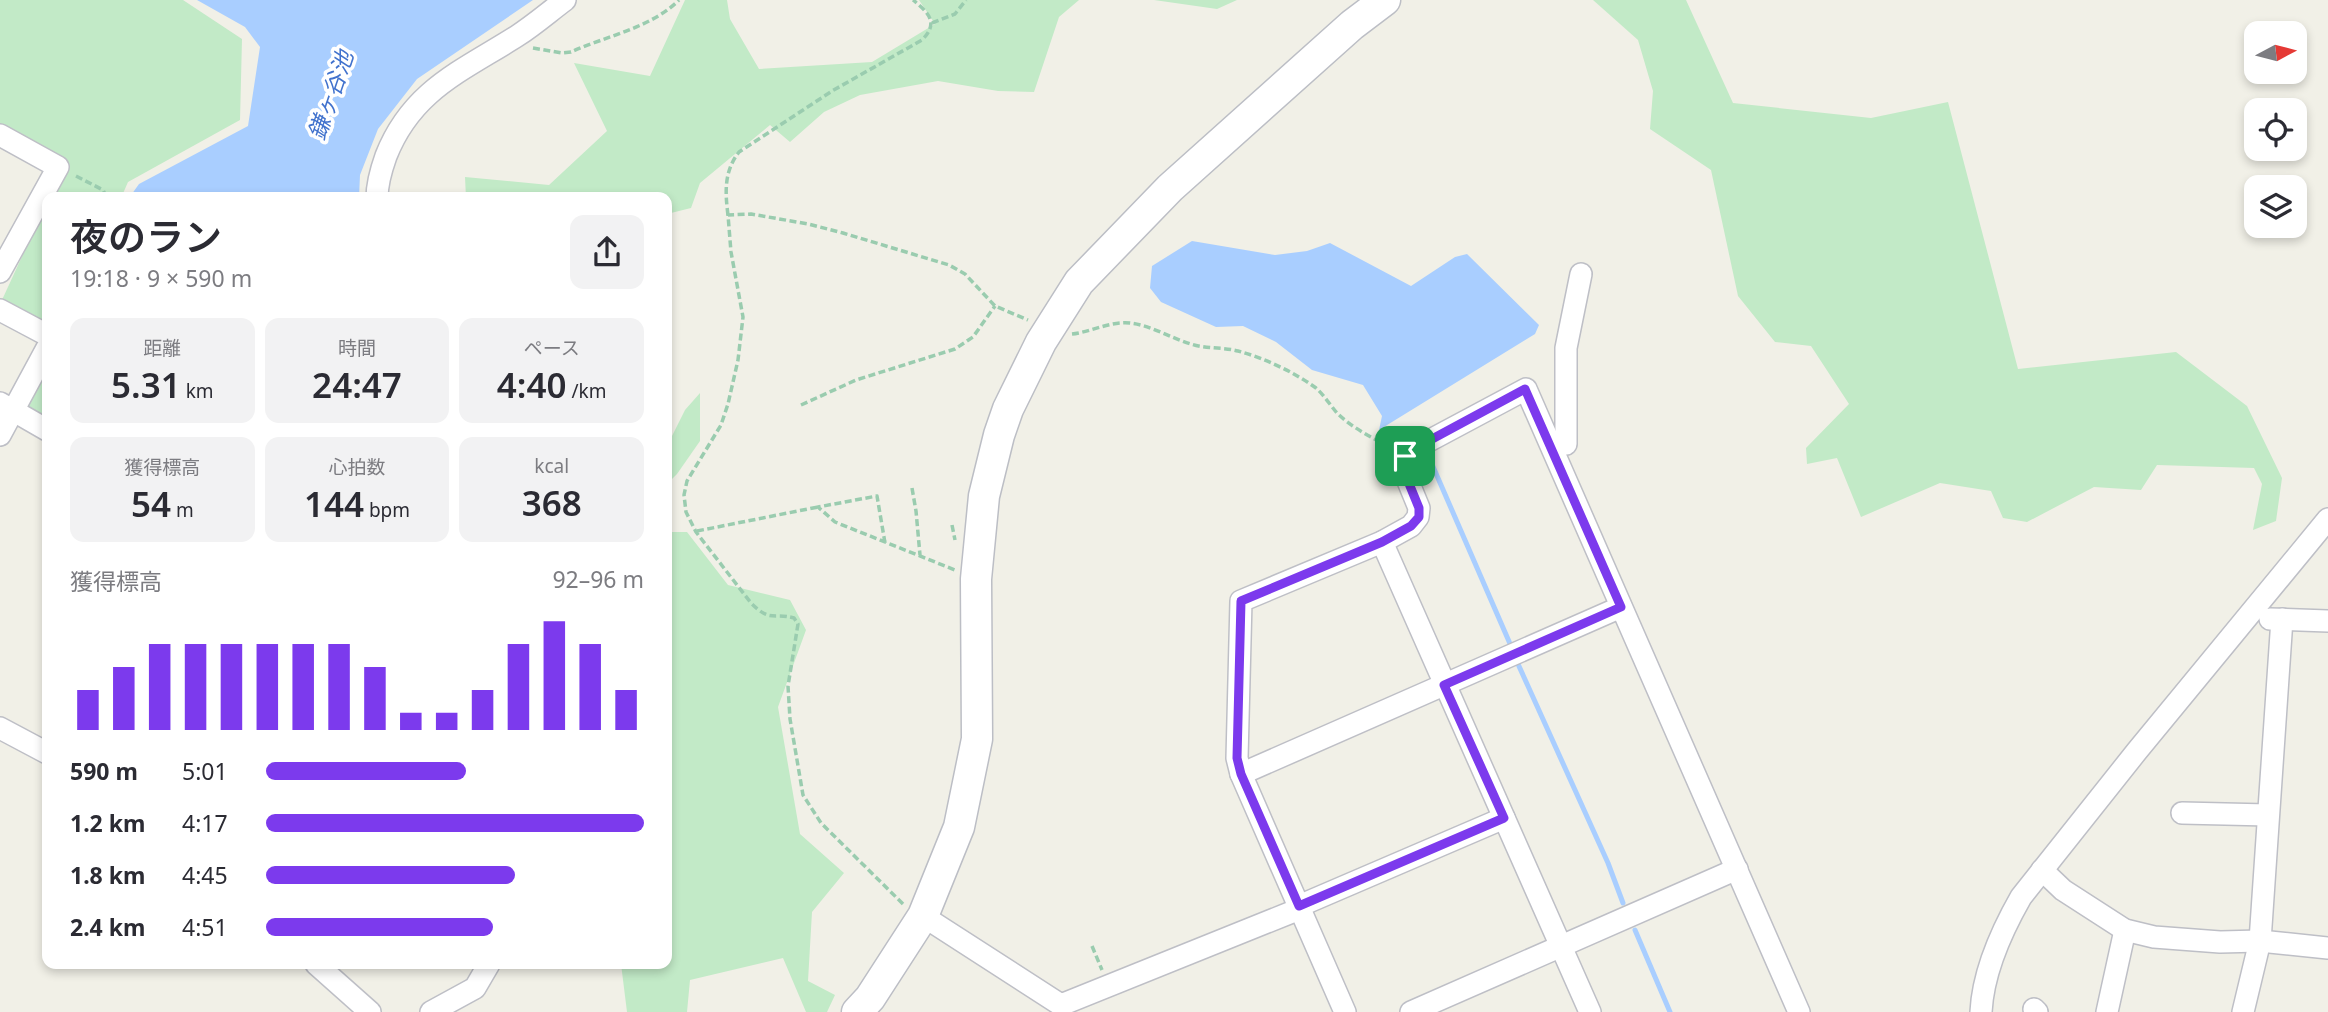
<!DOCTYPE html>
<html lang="ja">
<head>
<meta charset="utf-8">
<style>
  body { margin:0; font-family:"Noto Sans","Noto Sans JP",sans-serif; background:#f2f2f3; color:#2b2b33; height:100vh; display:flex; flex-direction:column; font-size:26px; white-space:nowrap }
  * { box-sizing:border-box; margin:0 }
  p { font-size:23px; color:#7c7c81 }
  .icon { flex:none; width:38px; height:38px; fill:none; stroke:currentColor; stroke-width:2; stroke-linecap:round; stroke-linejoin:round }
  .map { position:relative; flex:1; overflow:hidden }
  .sheet { position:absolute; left:42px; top:192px; width:630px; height:777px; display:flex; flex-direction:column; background:#fff; border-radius:14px; box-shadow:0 4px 10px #0003 }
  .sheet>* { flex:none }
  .needle { width:46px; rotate:83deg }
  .controls { position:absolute; left:2244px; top:21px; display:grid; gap:14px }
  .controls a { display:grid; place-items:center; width:63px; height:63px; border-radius:14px; background:#fff; box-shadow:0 4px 10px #0003; font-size:35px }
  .pin { position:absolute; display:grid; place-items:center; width:60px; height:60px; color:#fff; margin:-30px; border-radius:14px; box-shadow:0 4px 10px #0006 }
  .round { display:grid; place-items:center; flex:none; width:74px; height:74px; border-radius:14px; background:#f2f2f3 }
  .head { display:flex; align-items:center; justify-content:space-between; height:119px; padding:0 28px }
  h1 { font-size:38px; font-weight:600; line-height:52px }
  .metrics { display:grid; grid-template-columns:repeat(3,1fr); gap:10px; height:119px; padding:7px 28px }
  .metrics div { display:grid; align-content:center; border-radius:14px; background:#f2f2f3; text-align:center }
  .metrics b { font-size:35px; font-weight:600 }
  .metrics small { font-size:19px; font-weight:400 }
  .metrics p { font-size:19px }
  .chart { height:196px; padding:14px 28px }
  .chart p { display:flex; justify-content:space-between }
  .chart svg { width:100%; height:126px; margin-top:7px; stroke:#7c3aed; stroke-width:6 }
  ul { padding:0 28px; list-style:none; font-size:23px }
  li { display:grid; grid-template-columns:112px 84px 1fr; align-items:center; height:52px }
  li i { height:18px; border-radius:9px; background:#7c3aed }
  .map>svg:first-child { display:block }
  .green { fill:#c2eac7 }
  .water { fill:#a9ceff }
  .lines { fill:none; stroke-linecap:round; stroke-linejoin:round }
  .stream { stroke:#a9ceff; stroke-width:5 }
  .street-casing { stroke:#bebfc6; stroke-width:24 }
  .secondary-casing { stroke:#bcbec5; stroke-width:33 }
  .path { stroke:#9accaf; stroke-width:3.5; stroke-dasharray:7 3.5; stroke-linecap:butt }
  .street { stroke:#fff; stroke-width:21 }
  .secondary { stroke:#fff; stroke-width:30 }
  .route-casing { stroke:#fff; stroke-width:14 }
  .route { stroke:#7c3aed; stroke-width:9 }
  .labels { text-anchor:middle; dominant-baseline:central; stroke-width:7; stroke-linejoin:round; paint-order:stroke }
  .water-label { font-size:23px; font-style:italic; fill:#4172cd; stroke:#fff }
</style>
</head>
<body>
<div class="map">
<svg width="2328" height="1012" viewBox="0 0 2328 1012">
  <rect width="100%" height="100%" fill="#f1f0e7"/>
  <g class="green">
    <path d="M0,0H183L242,39L240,120L128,182L121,198H49L64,165L0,128Z"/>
    <path d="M685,0H727L730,19L759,69L872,62L935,24L919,0H1079L1059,17L1034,92L998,91L938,81L860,95L824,112L790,142L770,125L700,183L691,208L667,214V198H466L465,177L549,185L607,131L574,63L650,76Z"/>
    <path d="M1154,0H1237L1217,9Z"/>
    <path d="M1593,0H1686L1733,103L1871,118L1948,102L2018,369L2176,352L2247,406L2282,478L2276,521L2253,530L2262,484L2254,468L2157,465L2141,490L2094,487L2027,522L2003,518L1991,491L1940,483L1861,517L1837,458L1807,464L1806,448L1849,404L1811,346L1775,342L1738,296L1711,170L1650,129L1653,91L1638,40Z"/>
    <path d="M47,202V331L2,300Z"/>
    <path d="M47,363V420L26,409Z"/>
    <path d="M700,393V441L677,474L667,484V446L685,410Z"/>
    <path d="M667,532H687L728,585L790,600L806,630L778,707L800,834L844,873L812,912L808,981L835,995L827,1012H806L783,958L690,980L687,1012H627L621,964H667V755L669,714L667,699Z"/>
  </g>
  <g class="water">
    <path d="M197,0H533L417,79L378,129L360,175L359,198H129L139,184L248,126L260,47L245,27Z"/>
    <path d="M1192,241L1275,255L1307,251L1330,243L1411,286L1455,257L1467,254L1539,325L1535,334L1379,430L1382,416L1363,385L1312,370L1276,342L1243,326L1216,327L1161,302L1150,288L1152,266Z"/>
  </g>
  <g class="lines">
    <g class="stream">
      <path d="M1431,462L1511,646"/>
      <path d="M1518,664L1608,863L1623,903"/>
      <path d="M1635,930L1670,1012"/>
    </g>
    <defs>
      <g id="street">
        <path d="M0,135L58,167L0,272"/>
        <path d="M377,198C377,183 381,170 386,156C412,90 462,71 517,36C534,25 549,12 565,0"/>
        <path d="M0,310L47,335"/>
        <path d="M0,403L47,430"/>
        <path d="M0,435L47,348"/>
        <path d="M1552,445L1566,444V348L1581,274"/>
        <path d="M1382,542L1590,1012"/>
        <path d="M2270,619L2328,621"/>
        <path d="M0,728L47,753"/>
        <path d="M1241,774L1621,607"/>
        <path d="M2182,813L2268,815"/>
        <path d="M2042,870L2063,890L2125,930L2154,937L2220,942L2260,941L2328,948"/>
        <path d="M923,916L1061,1005L1292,912L1299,906L1504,818"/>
        <path d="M316,964L370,1012"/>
        <path d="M2034,1009L2037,1012"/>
        <path d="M431,1012L475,988L489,964"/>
        <path d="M1345,1012L1241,774L1237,758L1241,601L1382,542L1411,526L1418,517L1419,508L1401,464L1408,452L1526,389L1799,1012"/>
        <path d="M1411,1012L1737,869"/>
        <path d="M1981,1012C1983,972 2001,932 2021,897L2137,751L2328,519"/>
        <path d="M2107,1012L2125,930"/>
        <path d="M2243,1012L2260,941L2282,619"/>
      </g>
      <path id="secondary" d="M857,1012L870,998L923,916L959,827L977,739L976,579L984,496L999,435L1008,409L1041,342L1079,282L1170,188L1352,25L1385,0"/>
    </defs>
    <use href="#street" class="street-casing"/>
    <use href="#secondary" class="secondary-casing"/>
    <g class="path">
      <path d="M932,23L955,14L966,0"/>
      <path d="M533,48L562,53L571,52C606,36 651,28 679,0"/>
      <path d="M76,176L103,190L107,198"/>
      <path d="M728,215C725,192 724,171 739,152L832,91L922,40C939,23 929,13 913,0"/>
      <path d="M1072,334C1091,332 1110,321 1130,323C1150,325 1171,338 1191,344C1206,349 1223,347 1238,351C1264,358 1294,372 1316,388C1324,395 1330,405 1337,413C1352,428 1373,438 1391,448"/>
      <path d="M801,405L856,380L955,349L973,337L995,306"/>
      <path d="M912,488L916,511L920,555"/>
      <path d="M952,525L955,540"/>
      <path d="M697,531L818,507"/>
      <path d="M885,543L877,496L818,507L835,522L955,570"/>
      <path d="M903,904L821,823L803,795L790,719L788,686L798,624L794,618C772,612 771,623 751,603L696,532L686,512L684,495L687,481L721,425L728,404L738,360L743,317L731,252L728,215L751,214L808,224L843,233L949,265L965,274L995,306L1028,320"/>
      <path d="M1092,946L1102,970"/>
    </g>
    <use href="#street" class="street"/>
    <use href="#secondary" class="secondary"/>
  </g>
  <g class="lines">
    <defs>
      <path id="route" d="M1525,389L1621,607L1444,685L1504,818L1299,906L1241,774L1237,758L1241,601L1382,542L1411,526L1419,517V508L1401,464L1408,452Z"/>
    </defs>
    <use href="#route" class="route-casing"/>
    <use href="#route" class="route"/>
  </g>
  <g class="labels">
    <g class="water-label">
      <text transform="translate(330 95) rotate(-71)">鎌ヶ谷池</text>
    </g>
  </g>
</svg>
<div class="controls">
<a><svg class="needle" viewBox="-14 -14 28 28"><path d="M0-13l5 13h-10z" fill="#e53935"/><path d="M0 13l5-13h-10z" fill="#7c7c81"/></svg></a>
<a><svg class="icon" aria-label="locate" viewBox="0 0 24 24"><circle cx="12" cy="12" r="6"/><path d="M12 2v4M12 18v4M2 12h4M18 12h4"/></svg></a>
<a><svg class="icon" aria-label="layers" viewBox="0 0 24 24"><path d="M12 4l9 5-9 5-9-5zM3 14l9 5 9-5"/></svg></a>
</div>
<div class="pin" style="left:1405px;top:456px;background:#1e9e55"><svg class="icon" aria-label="arrive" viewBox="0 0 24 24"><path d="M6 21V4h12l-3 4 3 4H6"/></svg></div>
<section class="sheet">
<div class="head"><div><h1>夜のラン</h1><p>19:18 · 9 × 590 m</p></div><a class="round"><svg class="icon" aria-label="share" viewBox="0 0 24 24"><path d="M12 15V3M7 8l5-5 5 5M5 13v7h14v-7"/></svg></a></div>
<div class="metrics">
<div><p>距離</p><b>5.31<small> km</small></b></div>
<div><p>時間</p><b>24:47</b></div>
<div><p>ペース</p><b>4:40<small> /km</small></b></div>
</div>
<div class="metrics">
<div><p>獲得標高</p><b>54<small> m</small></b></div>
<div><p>心拍数</p><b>144<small> bpm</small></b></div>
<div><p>kcal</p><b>368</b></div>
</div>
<div class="chart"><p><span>獲得標高</span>92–96 m</p>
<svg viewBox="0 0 160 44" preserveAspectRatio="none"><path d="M5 44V30M15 44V22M25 44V14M35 44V14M45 44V14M55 44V14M65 44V14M75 44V14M85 44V22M95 44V38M105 44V38M115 44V30M125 44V14M135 44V6M145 44V14M155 44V30"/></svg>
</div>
<ul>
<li><b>590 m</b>5:01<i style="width:53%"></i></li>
<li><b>1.2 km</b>4:17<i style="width:100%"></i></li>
<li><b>1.8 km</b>4:45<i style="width:66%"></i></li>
<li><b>2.4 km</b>4:51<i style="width:60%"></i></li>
</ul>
</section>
</div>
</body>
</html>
